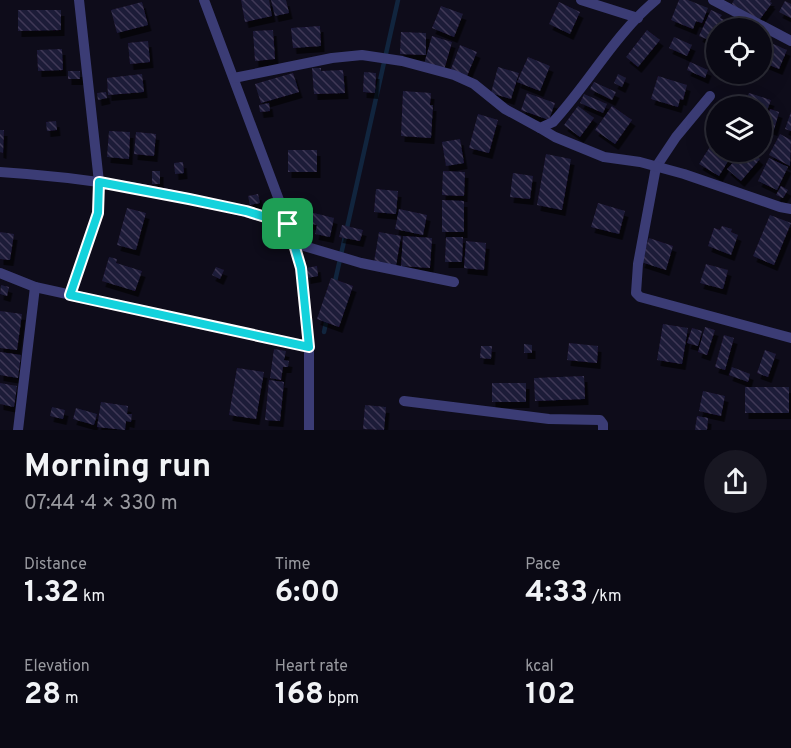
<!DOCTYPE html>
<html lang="en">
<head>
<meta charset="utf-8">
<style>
  body { margin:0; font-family:Overpass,sans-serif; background:#181722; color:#f1f3f6; height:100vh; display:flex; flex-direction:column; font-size:22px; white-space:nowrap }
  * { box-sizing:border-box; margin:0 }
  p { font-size:20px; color:#999aa0 }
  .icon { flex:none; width:33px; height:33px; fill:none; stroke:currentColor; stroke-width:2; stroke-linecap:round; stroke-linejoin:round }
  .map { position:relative; height:430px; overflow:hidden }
  .details { display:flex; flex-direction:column; background:#0a0914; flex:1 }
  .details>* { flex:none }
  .buttons { position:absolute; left:706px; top:18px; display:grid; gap:12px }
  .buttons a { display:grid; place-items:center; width:66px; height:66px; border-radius:50%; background:#0a0914; box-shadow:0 6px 24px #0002,0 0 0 2px #2a2a34; font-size:30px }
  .pin { position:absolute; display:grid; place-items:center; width:51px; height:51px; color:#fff; margin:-26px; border-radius:12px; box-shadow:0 3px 9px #0006 }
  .round { display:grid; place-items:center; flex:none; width:63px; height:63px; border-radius:32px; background:#181722 }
  .headline { display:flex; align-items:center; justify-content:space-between; height:102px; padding:0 24px }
  h1 { font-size:33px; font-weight:700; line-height:45px }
  .stats { display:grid; grid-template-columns:repeat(3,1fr); gap:9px; height:102px; padding:6px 24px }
  .stats div { display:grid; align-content:center }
  .stats b { font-size:30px; font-weight:700 }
  .stats small { font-size:16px; font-weight:400 }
  .stats p { font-size:16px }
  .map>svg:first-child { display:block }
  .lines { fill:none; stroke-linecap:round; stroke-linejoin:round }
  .stream { stroke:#11253e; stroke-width:4.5 }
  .building { fill:url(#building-back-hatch); filter:url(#shadow) }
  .street { stroke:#3b3c75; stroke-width:10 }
  .route-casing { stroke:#fff; stroke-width:12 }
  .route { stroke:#14d2dc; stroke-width:8 }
</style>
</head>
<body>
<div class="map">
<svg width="791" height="430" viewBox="0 0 791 430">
  <defs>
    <pattern id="building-back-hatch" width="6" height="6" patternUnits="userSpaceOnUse" patternTransform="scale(1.5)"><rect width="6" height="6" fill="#1f1a39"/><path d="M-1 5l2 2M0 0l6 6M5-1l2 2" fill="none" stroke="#3e3a57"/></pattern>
    <filter id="shadow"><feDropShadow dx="3.5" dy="6" stdDeviation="0" flood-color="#0009"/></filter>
  </defs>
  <rect width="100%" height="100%" fill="#0e0c1a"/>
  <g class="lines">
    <g class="stream">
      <path d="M334,286L398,0"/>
      <path d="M324,332L327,318"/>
    </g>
  </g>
  <g class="building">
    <path d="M241,0H269L272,16L245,22Z"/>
    <path d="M271,0H286L289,13L275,16Z"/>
    <path d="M679,0H688L708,8L702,23L696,21L693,29L671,20Z"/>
    <path d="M734,0H771L770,2L772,3L757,23L732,4Z"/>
    <path d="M785,1L791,4V18L779,12Z"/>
    <path d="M142,2L148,25L117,33L111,10Z"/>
    <path d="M559,2L580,12L570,34L549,24Z"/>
    <path d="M441,6L463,14L454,37L432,28Z"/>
    <path d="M18,10H61V30L18,31Z"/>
    <path d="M711,10L722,15L720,18L730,22L727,28H717V43L699,36Z"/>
    <path d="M320,26L321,46L293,48L291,28Z"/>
    <path d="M273,30L275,59L255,61L253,31Z"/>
    <path d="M647,30L660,40L638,67L626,57Z"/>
    <path d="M401,32L426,33V55L400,54Z"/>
    <path d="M432,36L452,42L444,70L424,64Z"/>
    <path d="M674,37L692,45L687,56L669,48Z"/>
    <path d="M762,39L787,50L779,69L762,62Z"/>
    <path d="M148,41L150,62L130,64L128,43Z"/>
    <path d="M460,45L477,52L467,76L451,69Z"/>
    <path d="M62,49L63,70L38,71L37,50Z"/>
    <path d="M528,57L550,66L540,91L517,82Z"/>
    <path d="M690,62L708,70L705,78L687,70Z"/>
    <path d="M498,67L519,73L511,99L491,93Z"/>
    <path d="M312,68H321V71L343,70L345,93L314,94Z"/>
    <rect x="68" y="71" width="12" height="8"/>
    <path d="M364,72L376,73L375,93L363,92Z"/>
    <path d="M293,73L299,92L261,103L255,84Z"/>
    <path d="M142,74L144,92L108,95L107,78Z"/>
    <path d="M618,74L626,78L622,87L614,83Z"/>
    <path d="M658,76L687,85L683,100L680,99L678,107L651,99Z"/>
    <path d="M594,82L616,92L612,100L590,89Z"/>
    <path d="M403,91L431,93L430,105H433L431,138L401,136Z"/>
    <path d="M106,92L107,98L98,100L97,93Z"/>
    <path d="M527,93L555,103L549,120L521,110Z"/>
    <path d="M749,93L771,100L762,124V106H744Z"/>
    <path d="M584,94L607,104L603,113L580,103Z"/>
    <path d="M269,103L270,111L260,112L259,105Z"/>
    <path d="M578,106L594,118L580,137L564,125Z"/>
    <path d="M612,106L632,120L615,144L595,130Z"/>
    <path d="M770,109L779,112L774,130L764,127Z"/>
    <path d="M791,112V131L785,129Z"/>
    <path d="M478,114L498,120L489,153L469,148Z"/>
    <path d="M56,121L57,130L47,131L46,122Z"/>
    <path d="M0,130H4L3,153L0,152Z"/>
    <path d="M109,131L130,132L129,159L107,157Z"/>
    <path d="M136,132L156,134L154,156L134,154Z"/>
    <path d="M780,134L791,140L790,166L769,155Z"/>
    <path d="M460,139L464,163L446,166L442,142Z"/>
    <path d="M711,145L717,149V152L730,158L719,176L699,164Z"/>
    <rect x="288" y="150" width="29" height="22"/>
    <path d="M743,152H752L760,159L741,181L727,169Z"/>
    <path d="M546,154L571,159L562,210L537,205Z"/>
    <path d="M769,158L788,167L777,190L758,181Z"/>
    <path d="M183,162L184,173L175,174L174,163Z"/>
    <rect x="152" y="171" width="8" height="13"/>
    <path d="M443,171L465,172L464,196L442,195Z"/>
    <path d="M513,173L533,176L530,199L510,197Z"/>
    <path d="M781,186L788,190L783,198L776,195Z"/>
    <path d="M376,189L398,191L396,214L374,212Z"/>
    <path d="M258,194L260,203L250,205L248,196Z"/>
    <path d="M442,200L464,201V232H442Z"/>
    <path d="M598,203L625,211L619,234L591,227Z"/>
    <path d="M127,208L146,213L136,250L117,245Z"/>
    <path d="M399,209L427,215L423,235L395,229Z"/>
    <path d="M310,212L334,218L330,237L315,234L317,225L307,223Z"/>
    <path d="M770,215L791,223L774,265L753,256Z"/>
    <path d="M342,225L363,230L360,241L339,237Z"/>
    <path d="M722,226L732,229L731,232L738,235L731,255L708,246L714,228L720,230Z"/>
    <path d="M0,232L14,234L10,260L0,259Z"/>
    <path d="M379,232L401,236L396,266L374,262Z"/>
    <path d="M403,236L432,238L430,268L401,266Z"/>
    <path d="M446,237H463L462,262H445Z"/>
    <path d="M649,238L673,246L666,270L641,262Z"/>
    <path d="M466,241L486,243L484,270L464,268Z"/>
    <path d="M109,257L117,259L116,263L142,271L135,291L102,281Z"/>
    <path d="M706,264L728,270L723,289L700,283Z"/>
    <path d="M317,266L318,276L307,278L306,268Z"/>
    <path d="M216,267L224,270L220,279L212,275Z"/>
    <path d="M331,278L353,286L339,327L317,319Z"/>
    <path d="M1,285L9,287L7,296L0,294Z"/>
    <path d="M0,311L22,314L17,350L0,348Z"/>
    <path d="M663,324L688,328L682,364L657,360Z"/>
    <path d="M705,327L715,330L707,355L698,352Z"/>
    <path d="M692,328L702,331L698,346L687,343Z"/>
    <path d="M724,335L734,338L725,370L715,367Z"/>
    <path d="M569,343L598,346L597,363L567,360Z"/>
    <path d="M524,344L532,345V353H524Z"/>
    <path d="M481,346H492L491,359L480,358Z"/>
    <path d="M274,349L286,351L284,360L289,361L288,367H283L281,380L270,378Z"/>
    <path d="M765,350L776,354L768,377L757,373Z"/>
    <path d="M0,352L21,355L18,378L0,375Z"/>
    <path d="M732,367L750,374L748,382L729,375Z"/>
    <path d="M237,368L264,372L256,419L229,415Z"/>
    <path d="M584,376L585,399L535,401L534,378Z"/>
    <path d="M269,380L284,382L280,421L265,420Z"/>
    <path d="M0,383L17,386L14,407L0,404Z"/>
    <rect x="492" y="383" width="34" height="19"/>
    <rect x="745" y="387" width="44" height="26"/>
    <path d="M703,391L725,396L721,416L699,411Z"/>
    <path d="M101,402L128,406L127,414H132L131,422L126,421L125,430L97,427Z"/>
    <path d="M365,405L386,407L384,430L363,429Z"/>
    <path d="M52,407L65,410L63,419L50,416Z"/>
    <path d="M76,408L97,414L94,425L73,419Z"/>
    <path d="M697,416L708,418L707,430H695Z"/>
  </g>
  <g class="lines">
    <g class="street">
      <path d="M204,0L288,224L301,268L309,347V430"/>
      <path d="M581,0L638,18"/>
      <path d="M713,0L791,41"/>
      <path d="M234,78L332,58L362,55L402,61L454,75L474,84L505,109L540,128L553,122C589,83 615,34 656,0"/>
      <path d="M710,96L676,137L656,167L638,264L636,293L640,297L791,338"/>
      <path d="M540,128L555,137L604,157L640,162L684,174L780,207L791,209"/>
      <path d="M0,172C97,178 195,196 288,224"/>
      <path d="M294,243L361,263L454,282"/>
      <path d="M0,273L35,287L309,347"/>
      <path d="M70,295L98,213L99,182L79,0"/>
      <path d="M404,401L549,419L600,420L603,424V430"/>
      <path d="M18,430L35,287"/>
    </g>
  </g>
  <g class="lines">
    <defs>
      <path id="route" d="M99,182L189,199L246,211L288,224L301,268L309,347L70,295L98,213Z"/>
    </defs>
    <use href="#route" class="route-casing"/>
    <use href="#route" class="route"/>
  </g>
</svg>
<div class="buttons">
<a><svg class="icon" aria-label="locate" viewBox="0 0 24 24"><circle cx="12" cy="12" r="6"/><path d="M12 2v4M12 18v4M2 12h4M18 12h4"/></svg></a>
<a><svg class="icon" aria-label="layers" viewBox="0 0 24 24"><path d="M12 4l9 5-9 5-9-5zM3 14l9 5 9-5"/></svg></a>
</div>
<div class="pin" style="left:288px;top:224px;background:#1e9e55"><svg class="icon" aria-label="arrive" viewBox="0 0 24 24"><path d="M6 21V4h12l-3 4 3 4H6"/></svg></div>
</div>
<section class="details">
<div class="headline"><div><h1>Morning run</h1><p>07:44 · 4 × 330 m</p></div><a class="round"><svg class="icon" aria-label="share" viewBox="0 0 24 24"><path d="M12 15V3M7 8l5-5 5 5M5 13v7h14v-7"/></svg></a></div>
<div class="stats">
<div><p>Distance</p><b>1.32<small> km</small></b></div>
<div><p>Time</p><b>6:00</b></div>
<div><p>Pace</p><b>4:33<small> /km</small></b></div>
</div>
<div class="stats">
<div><p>Elevation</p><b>28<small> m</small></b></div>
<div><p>Heart rate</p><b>168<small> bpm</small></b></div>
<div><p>kcal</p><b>102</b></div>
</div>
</section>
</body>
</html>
